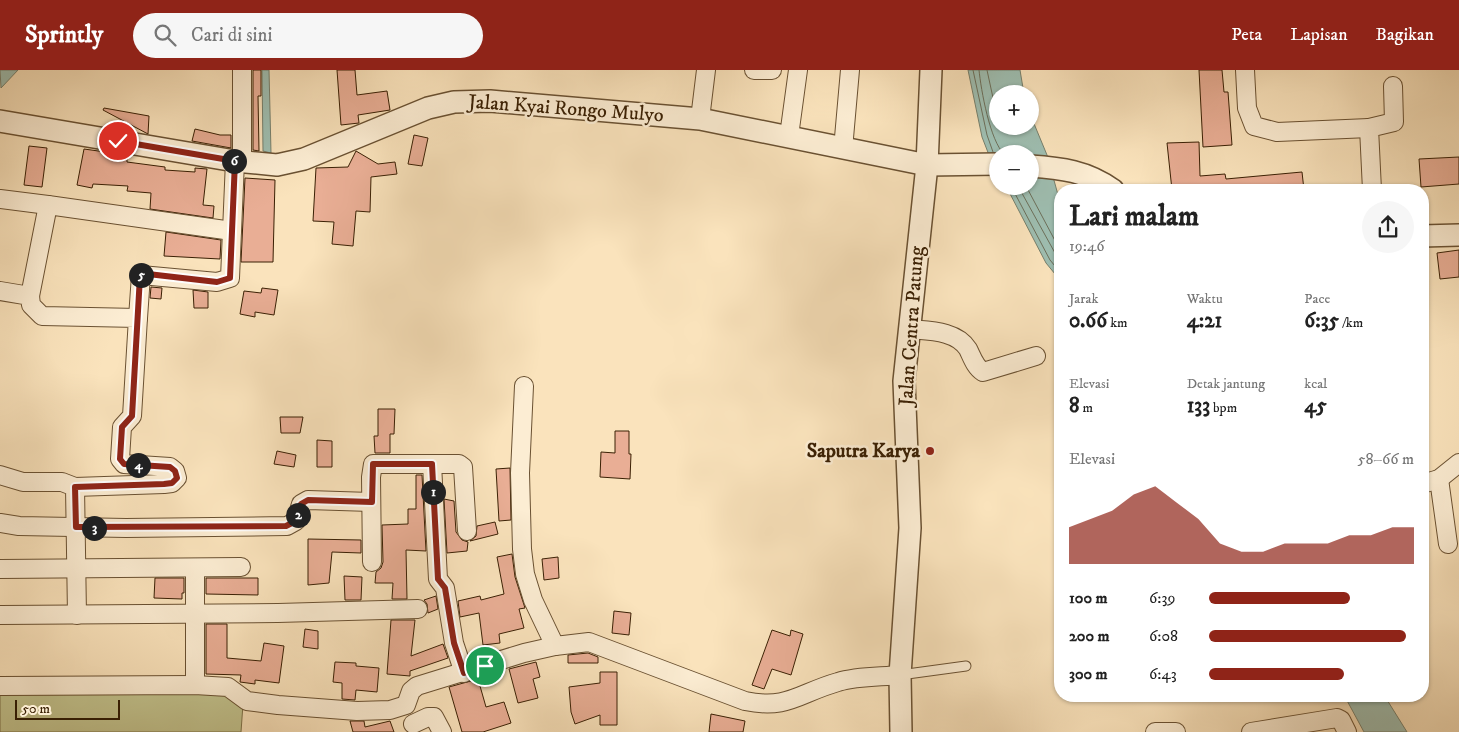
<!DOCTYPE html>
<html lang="id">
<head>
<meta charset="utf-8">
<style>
  body { margin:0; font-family:"IM FELL DW Pica",serif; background:#f6f6f6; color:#222; height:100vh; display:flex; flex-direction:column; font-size:19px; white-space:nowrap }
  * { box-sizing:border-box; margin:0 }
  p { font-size:16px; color:#767676 }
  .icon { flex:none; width:28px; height:28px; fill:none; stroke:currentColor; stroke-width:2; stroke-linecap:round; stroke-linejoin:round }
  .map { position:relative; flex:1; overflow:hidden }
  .details { position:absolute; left:1054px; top:114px; width:375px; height:518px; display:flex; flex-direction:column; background:#fff; border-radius:20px; box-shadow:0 1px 4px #0004 }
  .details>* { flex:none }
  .tools { position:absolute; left:989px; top:15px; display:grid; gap:10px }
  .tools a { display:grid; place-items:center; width:50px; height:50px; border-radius:50%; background:#fff; box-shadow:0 1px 4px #0004; font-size:25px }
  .scale { position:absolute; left:15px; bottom:12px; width:105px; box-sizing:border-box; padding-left:5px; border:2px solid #3a2004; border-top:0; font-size:14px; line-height:18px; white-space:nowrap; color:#3a2004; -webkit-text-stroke:4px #fcedd3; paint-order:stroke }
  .pin { position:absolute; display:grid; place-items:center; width:42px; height:42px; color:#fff; margin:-21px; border:2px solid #fff; border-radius:50%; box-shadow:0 1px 5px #0007 }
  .km { position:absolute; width:25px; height:25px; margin:-12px; border-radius:50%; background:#222; color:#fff; font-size:14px; line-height:25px; text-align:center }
  .round { display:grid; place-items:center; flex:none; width:52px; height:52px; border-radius:26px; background:#f6f6f6 }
  .headline { display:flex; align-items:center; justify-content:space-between; height:85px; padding:0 15px }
  h1 { font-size:28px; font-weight:700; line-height:38px }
  .stats { display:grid; grid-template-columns:repeat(3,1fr); gap:8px; height:85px; padding:5px 15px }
  .stats div { display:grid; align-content:center }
  .stats b { font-size:21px; font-weight:700 }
  .stats small { font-size:14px; font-weight:400 }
  .stats p { font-size:14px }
  .chart { height:140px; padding:10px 15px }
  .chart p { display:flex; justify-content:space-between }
  .chart svg { width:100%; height:90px; margin-top:5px; fill:#8f2418; opacity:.7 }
  ul { padding:0 15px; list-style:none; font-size:16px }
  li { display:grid; grid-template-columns:80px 60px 1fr; align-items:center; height:38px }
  li i { height:12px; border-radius:6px; background:#8f2418 }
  header { display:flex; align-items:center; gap:30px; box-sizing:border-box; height:70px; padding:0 25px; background:#8f2418; color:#fff }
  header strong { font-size:24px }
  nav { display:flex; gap:28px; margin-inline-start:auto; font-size:18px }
  .search { width:350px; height:45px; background:#f6f6f6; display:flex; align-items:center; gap:12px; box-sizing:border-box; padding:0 18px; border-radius:28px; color:#767676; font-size:19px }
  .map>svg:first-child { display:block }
  .green { fill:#c2c38e; stroke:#7e7249 }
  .water { fill:#9ebeb1; stroke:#767f6c }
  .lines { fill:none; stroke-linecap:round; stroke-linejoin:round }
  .shore { stroke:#6c6f5a; stroke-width:1 }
  .building { fill:#e9ae95; stroke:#3a2004 }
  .service-casing { stroke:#6a5132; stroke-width:11 }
  .minor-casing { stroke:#6a5132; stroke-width:20 }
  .tertiary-casing { stroke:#6a5132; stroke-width:24 }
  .service { stroke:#fcedd3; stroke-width:9 }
  .minor { stroke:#fcedd3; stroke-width:18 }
  .tertiary { stroke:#fcedd3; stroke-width:21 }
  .route-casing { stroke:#fff; stroke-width:10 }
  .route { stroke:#8f2418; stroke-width:6 }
  .poi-dot { fill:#8f2418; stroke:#fcedd3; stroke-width:2 }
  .labels { text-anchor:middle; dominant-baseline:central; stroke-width:5; stroke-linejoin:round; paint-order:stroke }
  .street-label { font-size:20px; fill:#3a2004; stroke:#fcedd3 }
  .poi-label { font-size:20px; font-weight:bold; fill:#3a2004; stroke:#fcedd3; text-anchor:end }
</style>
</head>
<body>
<header>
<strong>Sprintly</strong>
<div class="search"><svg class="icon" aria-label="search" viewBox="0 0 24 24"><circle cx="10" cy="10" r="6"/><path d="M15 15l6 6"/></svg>Cari di sini</div>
<nav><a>Peta</a><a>Lapisan</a><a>Bagikan</a></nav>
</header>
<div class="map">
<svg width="1459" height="662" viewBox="0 0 1459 662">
  <rect width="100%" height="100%" fill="#fae3bc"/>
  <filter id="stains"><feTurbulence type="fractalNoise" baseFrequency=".004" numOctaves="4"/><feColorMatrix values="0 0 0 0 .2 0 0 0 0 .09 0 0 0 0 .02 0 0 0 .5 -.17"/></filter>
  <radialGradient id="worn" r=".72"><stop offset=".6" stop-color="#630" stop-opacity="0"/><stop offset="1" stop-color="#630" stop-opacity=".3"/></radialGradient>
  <path class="green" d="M0,619L224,620L243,634L241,662H0Z"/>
  <g class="water">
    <path d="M0,0H18L1,18Z"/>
    <path d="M262,0H269L271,83L263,81Z"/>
    <path d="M968,0H1020L1024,24H998V56H1030V44L1047,85L1060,132V210L1046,193L1006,116H1030V84L989,85L982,67Z"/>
    <path d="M1344,625H1384L1407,662H1364Z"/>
  </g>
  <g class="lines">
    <g class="shore">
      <path d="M973,0L987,65L993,82"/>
      <path d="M979,0C981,20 990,71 1004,84"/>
      <path d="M987,0L998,51"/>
      <path d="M1011,116L1050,190L1060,202"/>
      <path d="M1018,116L1060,192"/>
      <path d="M1026,116L1060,180"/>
    </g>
  </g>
  <g class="building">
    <path d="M253,0H261V26H258L259,81L253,80Z"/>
    <path d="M337,0H355L357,25L387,21L390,40L358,45L359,53L341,55Z"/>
    <path d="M1199,0H1222L1224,22H1228L1232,75L1203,77Z"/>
    <path d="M104,38L149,46L148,64L103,40Z"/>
    <path d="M195,59L220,65H231V78L192,71Z"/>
    <path d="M414,65L428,68L422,96L408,94Z"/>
    <path d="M1199,72L1200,106L1225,104L1226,109L1302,102L1304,120H1172L1167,73Z"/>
    <path d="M29,76L47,78L42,117L24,115Z"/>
    <path d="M84,79L127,85V92L165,97V100L195,102V98L207,99L203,135L214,136L213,148L150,139L151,123L127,121L128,116L93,114L92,118L77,115Z"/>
    <path d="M356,81L378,94L395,92L397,104L371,107L370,142L356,141L353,176L332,174L334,152L313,151L316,98L348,97Z"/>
    <path d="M1459,87V114L1421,117L1419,89Z"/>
    <path d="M245,108L275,110L273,192H241Z"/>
    <path d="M166,162L221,170L220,189L164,186Z"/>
    <path d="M1459,180V207L1440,209L1437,183Z"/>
    <path d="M151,217L162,218L161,229L150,228Z"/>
    <path d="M262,218L278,220L274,245L255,242V247L240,244L244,221L261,223Z"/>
    <path d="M193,220L208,222V238H194Z"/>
    <path d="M378,339H395L394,364H390V383H375L374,366H378Z"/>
    <path d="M280,347H303L300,363H281Z"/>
    <path d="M615,361H629V384H631L630,409L600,407L601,382L615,383Z"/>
    <path d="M317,370L332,371V397H317Z"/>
    <path d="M277,381L296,385L294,397L274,394Z"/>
    <path d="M510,398L511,450L499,451L496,399Z"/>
    <path d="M416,405H422L426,481L406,480L407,529H392L393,513H375L376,502L381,498L383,492L382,455L408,454V439H416Z"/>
    <path d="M444,429L454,431L456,462L462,470L468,472L467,481L447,483Z"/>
    <path d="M495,452L498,464L470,471L476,466L477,456Z"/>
    <path d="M308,469L361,470V483L332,482L329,513L308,515Z"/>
    <path d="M512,484L515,507L525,538L519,539L524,558L499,564L500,573L483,575L479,543L460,547L458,531L480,526L481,530L504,524L497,487Z"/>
    <path d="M558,487L559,508L544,510L542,489Z"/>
    <path d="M344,506L362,507L361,530H345Z"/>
    <path d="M155,508H184V523H182V529L154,528Z"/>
    <path d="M206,508H258V525L206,524Z"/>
    <path d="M436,526L438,539L428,543L427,534L424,530Z"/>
    <path d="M614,541L631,543L629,565L612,563Z"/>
    <path d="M391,550H415L411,586L443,574L448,588L410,601V606L387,604Z"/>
    <path d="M206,554H227V588L261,591L264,573L284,576L279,613L255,610V614L240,612L241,605L206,604Z"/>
    <path d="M305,559L318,561V579L303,577Z"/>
    <path d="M772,560L790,566L791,560L803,564L791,605L772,599L764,619L752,615Z"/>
    <path d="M588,583L598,587V593H568V585Z"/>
    <path d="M335,592L356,593V596L379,598L377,622L356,620L355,630L342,629V613L333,612Z"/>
    <path d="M536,592L540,607L533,609L538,628L518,633L509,599Z"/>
    <path d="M600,602H617V655H600V645L575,654L571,642L569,617L600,613Z"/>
    <path d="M478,609L486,637L504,632L511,653L483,662H462L449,617Z"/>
    <path d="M711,644L745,651L743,662H709Z"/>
    <path d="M350,651H364L365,657L390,651L394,662H353Z"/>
  </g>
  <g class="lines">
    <defs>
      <path id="service" d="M900,605L966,596"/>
      <g id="minor">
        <path d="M242,0V92"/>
        <path d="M754,0H772"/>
        <path d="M1245,0L1247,38L1254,56L1277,62L1369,58"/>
        <path d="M700,49L706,0"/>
        <path d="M789,66L798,0"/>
        <path d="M843,79L850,0"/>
        <path d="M1372,120L1369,58L1394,52L1393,16"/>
        <path d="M0,129L48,135"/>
        <path d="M0,221L30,226L31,235L42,246L138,248L132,346L122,357L120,389L124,394L170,397L175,401L177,408L172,413L164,414L75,417"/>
        <path d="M30,226L48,135L232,161"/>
        <path d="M138,248L141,205L217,212L230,208L235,91"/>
        <path d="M909,259C928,261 956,260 968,279C972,287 975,297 983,302L1036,286"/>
        <path d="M524,316L520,403L522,479L525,504L533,530L555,576"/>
        <path d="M432,394H459L463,397L467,461"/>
        <path d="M0,405L23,412H62L75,417L77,545"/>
        <path d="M1439,409L1448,474"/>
        <path d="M1422,414L1439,409L1459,393"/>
        <path d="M0,453L19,456L126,458L287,456L296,451L301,434L308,430L371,432"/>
        <path d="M372,492L371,407L373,394H432L438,509L445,518L454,573L464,603"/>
        <path d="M195,498V615"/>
        <path d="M0,499L241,497"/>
        <path d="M0,545L278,543L418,539"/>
        <path d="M0,616L195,615L228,617L247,631L278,635L357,641L390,640L406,635L411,621L417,616L524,583L555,576L589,572L745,631C788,640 799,623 838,612C857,606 879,607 900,605"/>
        <path d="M413,654L428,647H434L442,662"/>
        <path d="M1155,662H1176"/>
        <path d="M1251,662L1337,648L1341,650L1347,662"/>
      </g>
      <g id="tertiary">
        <path d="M0,51L235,91L277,95L304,89L428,38L454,32L490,31L700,49L927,95L998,94"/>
        <path d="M1030,96C1061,98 1087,101 1113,120"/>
        <path d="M1422,166L1459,165"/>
        <path d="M901,662L900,605L910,458L904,311L927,95L931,0"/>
      </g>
    </defs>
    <use href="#service" class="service-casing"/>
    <use href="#minor" class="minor-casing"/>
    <use href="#tertiary" class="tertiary-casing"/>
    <use href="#service" class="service"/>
    <use href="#minor" class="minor"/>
    <use href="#tertiary" class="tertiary"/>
  </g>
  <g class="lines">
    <defs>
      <path id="route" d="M118,71L235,91L230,208L217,212L148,204L140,206L132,346L122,357L120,389L124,394L170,397L175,401L177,408L172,413L164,414L75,417L76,457L286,456L296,451L301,434L308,430L372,432L373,394H432L438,509L445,518L454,573L464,603L485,596"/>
    </defs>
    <use href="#route" class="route-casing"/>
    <use href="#route" class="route"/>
  </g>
  <circle class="poi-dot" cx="930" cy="381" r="5"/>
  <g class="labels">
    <g class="street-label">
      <text transform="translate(566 39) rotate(4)">Jalan Kyai Rongo Mulyo</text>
      <text transform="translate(912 256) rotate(-86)">Jalan Centra Patung</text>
    </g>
    <g class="poi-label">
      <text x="920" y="381">Saputra Karya</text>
    </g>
  </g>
  <rect width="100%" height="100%" filter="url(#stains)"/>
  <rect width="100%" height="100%" fill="url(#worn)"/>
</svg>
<div class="tools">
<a>+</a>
<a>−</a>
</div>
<div class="scale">50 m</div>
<div class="pin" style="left:485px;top:596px;background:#1e9e55"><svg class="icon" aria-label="arrive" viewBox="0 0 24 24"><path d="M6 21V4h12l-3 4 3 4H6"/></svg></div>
<div class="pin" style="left:118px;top:71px;background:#d93025"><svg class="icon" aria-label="check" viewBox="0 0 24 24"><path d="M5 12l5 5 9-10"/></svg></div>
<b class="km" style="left:433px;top:422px">1</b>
<b class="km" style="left:298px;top:445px">2</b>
<b class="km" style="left:94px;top:458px">3</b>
<b class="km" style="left:138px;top:395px">4</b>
<b class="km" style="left:141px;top:205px">5</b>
<b class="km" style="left:234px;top:91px">6</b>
<section class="details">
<div class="headline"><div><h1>Lari malam</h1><p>19:46</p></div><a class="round"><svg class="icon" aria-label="share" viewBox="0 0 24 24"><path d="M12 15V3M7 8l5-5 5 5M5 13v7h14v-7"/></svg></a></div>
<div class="stats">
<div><p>Jarak</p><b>0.66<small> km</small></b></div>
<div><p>Waktu</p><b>4:21</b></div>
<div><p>Pace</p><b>6:35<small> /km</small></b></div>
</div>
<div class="stats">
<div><p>Elevasi</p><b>8<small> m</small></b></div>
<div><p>Detak jantung</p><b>133<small> bpm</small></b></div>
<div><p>kcal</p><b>45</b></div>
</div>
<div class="chart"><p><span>Elevasi</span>58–66 m</p>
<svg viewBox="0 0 160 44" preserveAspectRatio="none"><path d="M0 44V26L10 22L20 18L30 10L40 6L50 14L60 22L70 34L80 38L90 38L100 34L110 34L120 34L130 30L140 30L150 26L160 26V44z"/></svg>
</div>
<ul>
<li><b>100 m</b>6:39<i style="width:69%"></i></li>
<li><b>200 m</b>6:08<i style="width:96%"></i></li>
<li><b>300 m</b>6:43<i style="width:66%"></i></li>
</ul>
</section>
</div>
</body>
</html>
